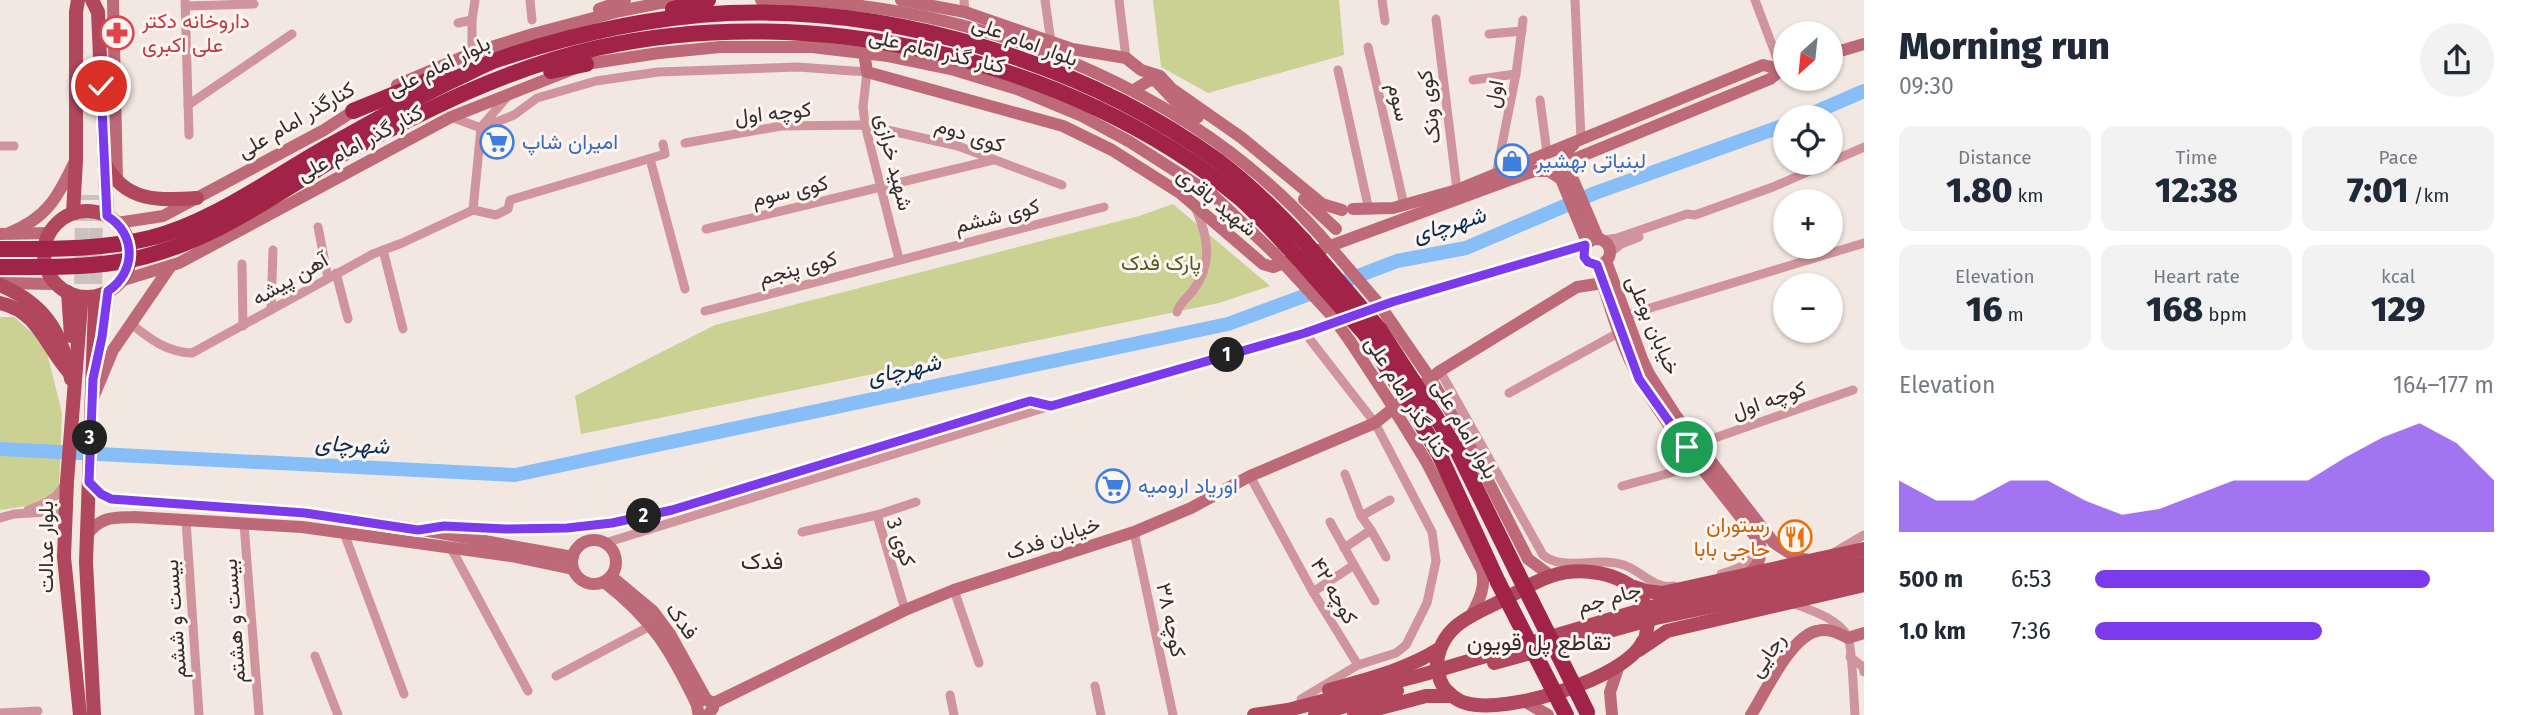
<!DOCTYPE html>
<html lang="en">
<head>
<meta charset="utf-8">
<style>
  body { margin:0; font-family:"Fira Sans",Vazirmatn,sans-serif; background:#f2f2f3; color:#1f2937; height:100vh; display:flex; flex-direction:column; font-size:26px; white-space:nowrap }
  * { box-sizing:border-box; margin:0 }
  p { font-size:23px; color:#747a83 }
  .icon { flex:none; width:38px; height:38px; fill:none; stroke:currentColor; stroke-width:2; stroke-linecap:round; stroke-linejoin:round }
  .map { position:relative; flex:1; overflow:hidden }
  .panel { display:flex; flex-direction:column; background:#fff; width:665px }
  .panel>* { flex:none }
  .needle { width:46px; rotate:207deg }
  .fabs { position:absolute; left:1773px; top:21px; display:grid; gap:14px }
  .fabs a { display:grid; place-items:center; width:70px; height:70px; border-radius:50%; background:#fff; box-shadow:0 2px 5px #0004; font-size:35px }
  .pin { position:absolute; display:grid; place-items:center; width:60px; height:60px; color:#fff; margin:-30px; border:4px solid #fff; border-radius:50%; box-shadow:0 2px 7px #0007 }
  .km { position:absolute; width:35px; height:35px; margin:-18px; border-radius:50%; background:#222; color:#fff; font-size:19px; line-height:35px; text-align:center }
  .round { display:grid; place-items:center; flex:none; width:74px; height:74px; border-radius:37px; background:#f2f2f3 }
  .overview { display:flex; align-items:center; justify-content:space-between; height:119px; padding:0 35px }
  h1 { font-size:38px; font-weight:800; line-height:52px }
  .figures { display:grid; grid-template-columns:repeat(3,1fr); gap:10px; height:119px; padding:7px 35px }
  .figures div { display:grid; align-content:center; border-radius:14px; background:#f2f2f3; text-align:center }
  .figures b { font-size:35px; font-weight:800 }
  .figures small { font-size:19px; font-weight:400 }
  .figures p { font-size:19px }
  .chart { height:196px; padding:14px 35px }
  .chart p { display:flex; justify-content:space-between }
  .chart svg { width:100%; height:126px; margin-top:7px; fill:#7c3aed; opacity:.7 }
  ul { padding:0 35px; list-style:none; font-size:23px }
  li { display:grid; grid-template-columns:112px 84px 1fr; align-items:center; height:52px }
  li i { height:18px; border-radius:9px; background:#7c3aed }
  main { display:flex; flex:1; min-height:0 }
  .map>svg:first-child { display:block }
  .green { fill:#cbd193 }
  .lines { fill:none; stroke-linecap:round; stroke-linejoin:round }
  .river { stroke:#87bef8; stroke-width:14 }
  .primary-tunnel { stroke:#ccc2bd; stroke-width:14; stroke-dasharray:14 7; stroke-linecap:butt }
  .street { stroke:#d0949c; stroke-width:9 }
  .secondary { stroke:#be6977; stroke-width:12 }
  .primary { stroke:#b0475d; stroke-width:14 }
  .highway { stroke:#a12446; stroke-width:16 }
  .secondary-bridge { stroke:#be6977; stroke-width:12 }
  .primary-bridge { stroke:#b0475d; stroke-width:14 }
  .highway-bridge { stroke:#a12446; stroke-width:16 }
  .route-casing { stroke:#fff; stroke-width:14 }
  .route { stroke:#7c3aed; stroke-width:9 }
  .labels { text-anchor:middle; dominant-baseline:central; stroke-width:6; stroke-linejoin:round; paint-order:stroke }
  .health-label { font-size:21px; fill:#be3a42; stroke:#fef4f0; text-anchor:start }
  .street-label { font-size:21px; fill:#322e2c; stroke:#fef4f0 }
  .shop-label { font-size:21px; fill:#366cbe; stroke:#fef4f0; text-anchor:start }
  .park-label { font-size:21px; fill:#54581f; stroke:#fef4f0 }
  .food-label { font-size:21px; fill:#c56008; stroke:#fef4f0; text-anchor:end }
  .water-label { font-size:23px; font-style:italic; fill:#052e53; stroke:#fef4f0 }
  .neighbourhood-label { font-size:23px; fill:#352c29; stroke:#fef4f0 }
</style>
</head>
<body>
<main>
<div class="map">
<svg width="1864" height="715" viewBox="0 0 1864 715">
  <rect width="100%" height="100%" fill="#f2e7e1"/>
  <g class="green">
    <path d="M1153,0H1339L1344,55L1208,93L1161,67Z"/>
    <path d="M1173,204L1270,286L1219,303L581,434L575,396L715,325L1139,216Z"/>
    <path d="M0,317H14L37,337L46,349L62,413L59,488C46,505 20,507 0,510Z"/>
  </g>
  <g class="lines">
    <g class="river">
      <path d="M1804,117L1864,91"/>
      <path d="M1345,281L1397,261L1466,248L1595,193L1785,125"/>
      <path d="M0,449L515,475L1228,324L1323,289"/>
    </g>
    <g class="primary-tunnel">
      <path d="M81,305L82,195"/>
      <path d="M95,305L96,195"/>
    </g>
    <g class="street">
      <path d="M185,0L189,135"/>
      <path d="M530,0L532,20"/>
      <path d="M964,0L965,12"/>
      <path d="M1045,0L1051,42"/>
      <path d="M1119,0L1126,58"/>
      <path d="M1382,0L1385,21"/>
      <path d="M1575,0L1581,140"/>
      <path d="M1755,0L1781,69"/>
      <path d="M186,6L254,4"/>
      <path d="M1436,19L1457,190"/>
      <path d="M458,23L472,20"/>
      <path d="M1489,34L1522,31"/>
      <path d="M1368,47L1404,205"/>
      <path d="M472,53V20L475,0"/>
      <path d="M1338,70L1369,210"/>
      <path d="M1473,80L1516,74"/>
      <path d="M1540,100L1547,153"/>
      <path d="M188,105L292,34"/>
      <path d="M451,117L481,128L514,115L537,98L596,81L658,72L798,67L867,72L863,107L865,125L899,259"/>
      <path d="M482,126L507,97"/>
      <path d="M685,143L781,126L865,125L958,146L1062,185"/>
      <path d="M0,146H14"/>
      <path d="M650,159L685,289"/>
      <path d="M1830,162L1864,147"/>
      <path d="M1496,175L1516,74L1523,20"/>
      <path d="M473,210L481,128"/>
      <path d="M318,227L328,278"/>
      <path d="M706,229L993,160"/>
      <path d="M1604,240L1617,238L1687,214L1695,215L1773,187L1828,163"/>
      <path d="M383,250L403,329"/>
      <path d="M1610,253L1621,244L1639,237"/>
      <path d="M242,264L243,326"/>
      <path d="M336,273L348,319"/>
      <path d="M271,310L273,250"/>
      <path d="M705,311L1104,207"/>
      <path d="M1177,312C1180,302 1189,297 1194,289C1213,263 1208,237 1196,209"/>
      <path d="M1362,313L1585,245"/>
      <path d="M1624,316L1864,243"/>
      <path d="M130,323C150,339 166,352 192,353L373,254L402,243L473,210L496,215L508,209L510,200L665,154L663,144"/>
      <path d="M1440,371L1543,555C1564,572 1595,556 1624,565C1640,570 1655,590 1674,586"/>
      <path d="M1509,393L1620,332"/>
      <path d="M1697,444L1853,390"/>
      <path d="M1345,474L1361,516"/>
      <path d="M1250,476L1313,592L1358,665"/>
      <path d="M1622,486L1700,465"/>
      <path d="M28,510C43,505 57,499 64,485"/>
      <path d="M877,515L916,502"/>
      <path d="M0,518L14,514L66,511"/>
      <path d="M186,520L199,715"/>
      <path d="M1330,522L1354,565"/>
      <path d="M244,524L259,715"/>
      <path d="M431,528H567L612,523L672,510L1030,401L1049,406"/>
      <path d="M1371,530L1361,516L1390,500"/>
      <path d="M802,532L877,515L905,610"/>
      <path d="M1134,532L1173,715"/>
      <path d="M344,533L404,694"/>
      <path d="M605,543L1050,406L1305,333L1339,321"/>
      <path d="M451,548L528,691"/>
      <path d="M1344,548L1371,530L1386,557"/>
      <path d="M1835,552L1864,535"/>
      <path d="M1721,574C1744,567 1750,565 1757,542"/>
      <path d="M954,590L979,663"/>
      <path d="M1313,592L1354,565L1375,601"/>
      <path d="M1792,603C1810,610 1838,618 1848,637C1852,645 1854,702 1855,715"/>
      <path d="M315,656L338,715"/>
      <path d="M1850,657L1863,667L1864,672"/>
      <path d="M556,676L652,625"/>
      <path d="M1095,686L1101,715"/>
      <path d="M950,695L954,715"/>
      <path d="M1301,699L1358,665L1396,653L1406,645L1427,603L1436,561L1432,532L1375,423L1305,333"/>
      <path d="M0,713L38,711"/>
    </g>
    <g class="secondary">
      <path d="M113,0L117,181"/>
      <path d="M761,0C783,0 804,0 825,2C1008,18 1196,96 1319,234"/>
      <path d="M901,0L965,12L1072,49L1126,58L1141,70L1160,76L1172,89L1242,138L1322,204L1342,210"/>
      <path d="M599,9L625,0"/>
      <path d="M864,52L867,72L1063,126L1112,150L1180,193L1263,264L1273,267L1534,171H1549L1561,179"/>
      <path d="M1830,54L1864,44"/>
      <path d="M397,85L472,53L533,34L620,11L660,3L685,1"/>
      <path d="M1137,88L1150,80L1156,81L1175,101L1198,117"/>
      <path d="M1574,144C1563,155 1558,164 1561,179L1587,242"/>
      <path d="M1304,199L1336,229"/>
      <path d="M1353,209L1393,208L1457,190L1763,65L1781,69"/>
      <path d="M117,223L163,216L324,130L361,106"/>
      <path d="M9,233C47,218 58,197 75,161"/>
      <path d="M0,234L49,233"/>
      <path d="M1598,238L1569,170L1572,160L1770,79L1785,67"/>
      <circle cx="1597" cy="252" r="13"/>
      <path d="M1606,261L1642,359L1649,374L1676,416L1774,543L1796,557L1809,560"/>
      <path d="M1597,265C1608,301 1621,347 1640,380C1673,438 1721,489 1760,543C1762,557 1759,568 1745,575"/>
      <path d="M120,281L179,263L451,117L586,64L659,53L720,47H812L888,56L951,69L1017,89L1082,116L1130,142L1213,195L1274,253"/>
      <path d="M0,283L57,284"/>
      <path d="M1394,326L1425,371"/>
      <path d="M1350,341L1388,399"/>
      <path d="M1435,386L1466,438L1528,559L1551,576"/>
      <path d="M93,398L113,350L170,267"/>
      <path d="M1397,414L1426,461L1482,570C1486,588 1479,600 1471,616"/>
      <path d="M88,482L101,494L111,499L305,513L418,529L573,557"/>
      <path d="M88,533C103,516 112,518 134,517L302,527L511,556L573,569"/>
      <circle cx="594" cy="562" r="22"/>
      <path d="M611,576L653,611L670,634L706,699"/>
      <path d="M604,582C653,620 670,649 697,705"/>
      <path d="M1524,701L1548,715"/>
      <path d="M712,704L905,610L954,590L1134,532L1191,508L1250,476L1375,423L1440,371L1577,287L1603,283"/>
      <path d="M701,715L698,712L697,705L702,699L710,701L713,708L708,715"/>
      <path d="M1612,715L1610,692L1619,665"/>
      <path d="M1751,715C1765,693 1791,636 1817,631C1829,628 1838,633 1848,638L1864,633"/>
    </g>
    <g class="primary">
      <path d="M92,0L98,12L107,216"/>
      <path d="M105,163C124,202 159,201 197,198"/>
      <circle cx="87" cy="254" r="43"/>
      <path d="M73,213L76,160V12L78,0"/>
      <path d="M0,285C45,304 62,332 71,379"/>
      <path d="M68,292L71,336"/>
      <path d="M0,303C38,311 45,345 68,371"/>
      <path d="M101,340L108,291"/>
      <path d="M1634,587L1646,591L1662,593L1864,549"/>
      <path d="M1639,650L1667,631L1864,585"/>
      <path d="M1437,663C1441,625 1473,615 1503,600C1518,592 1535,581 1551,576C1580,566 1620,572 1641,595"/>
      <path d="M1494,663L1656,618L1864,575"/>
      <path d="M1444,688C1451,695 1457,701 1466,703C1505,715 1626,679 1643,641"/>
      <path d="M1329,690C1367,679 1406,670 1439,649"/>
      <path d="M80,715L64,557L67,481L81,305"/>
      <path d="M94,715L86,562L95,305"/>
      <path d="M1254,715L1288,710L1425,674L1655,606L1864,563"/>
      <path d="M1315,715L1397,691"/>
      <path d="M1354,715L1426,696H1451"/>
    </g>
    <g class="highway">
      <path d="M673,9L708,0"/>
      <path d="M551,71L586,64"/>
      <path d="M353,111L444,74"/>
      <path d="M327,147C369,124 411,100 455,79C469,73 484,64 499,59C573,34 650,17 729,13C895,6 1084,63 1218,161C1250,185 1277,212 1304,241"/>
      <path d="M335,158C422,112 501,70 597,48C812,0 1070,58 1240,198C1257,213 1273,231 1288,247"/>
      <path d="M1380,330L1413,381"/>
      <path d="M1366,335L1401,390"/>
      <path d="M1421,394L1456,448L1517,572"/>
      <path d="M1409,403L1439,454L1498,582"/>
    </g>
    <g class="secondary-bridge">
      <path d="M1319,234L1379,304L1394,326"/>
      <path d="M1274,253L1332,316L1350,341"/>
      <path d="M1425,371L1435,386"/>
      <path d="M1388,399L1397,414"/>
    </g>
    <g class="primary-bridge">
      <path d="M1641,595L1649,616L1646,635"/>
      <path d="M1437,663L1440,680L1444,688"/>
    </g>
    <g class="highway-bridge">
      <path d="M1304,241L1380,330"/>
      <path d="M1288,247L1366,335"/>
      <path d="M0,249C50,249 101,250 150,238C211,223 272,178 327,147"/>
      <path d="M0,267C40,267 79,268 118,262C198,250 268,200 335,158"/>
      <path d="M1413,381L1421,394"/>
      <path d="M1401,390L1409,403"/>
      <path d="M1517,572L1587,712"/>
      <path d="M1498,582L1566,715"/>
    </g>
  </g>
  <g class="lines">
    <defs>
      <path id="route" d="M101,86L107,216C137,234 136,272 108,291L102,337L93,379L89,482L101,494L111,499L305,513L418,530L444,526L506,529L567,528L612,523L672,510L1030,401L1051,406L1305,333L1392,302L1585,245L1584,257L1588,262L1597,265L1639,379L1687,447"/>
    </defs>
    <use href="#route" class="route-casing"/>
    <use href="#route" class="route"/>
  </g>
  <defs>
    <symbol id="pharmacy-ring" viewBox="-11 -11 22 22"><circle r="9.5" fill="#fef4f0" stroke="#e0444e" stroke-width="1.5"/><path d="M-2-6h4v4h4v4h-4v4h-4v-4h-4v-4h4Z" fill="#e0444e"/></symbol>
    <symbol id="supermarket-ring" viewBox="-11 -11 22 22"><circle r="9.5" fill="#fef4f0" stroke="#3f7fe0" stroke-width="1.5"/><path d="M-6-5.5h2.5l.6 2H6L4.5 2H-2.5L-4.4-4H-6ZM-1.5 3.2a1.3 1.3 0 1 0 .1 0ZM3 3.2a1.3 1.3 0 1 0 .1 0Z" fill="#3f7fe0"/></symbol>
    <symbol id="shop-ring" viewBox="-11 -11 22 22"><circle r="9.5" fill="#fef4f0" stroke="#3f7fe0" stroke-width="1.5"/><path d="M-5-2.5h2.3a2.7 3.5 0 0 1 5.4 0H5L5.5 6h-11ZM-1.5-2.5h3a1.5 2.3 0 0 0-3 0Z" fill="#3f7fe0"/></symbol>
    <symbol id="restaurant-ring" viewBox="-11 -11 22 22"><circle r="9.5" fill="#fef4f0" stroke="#e8710a" stroke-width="1.5"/><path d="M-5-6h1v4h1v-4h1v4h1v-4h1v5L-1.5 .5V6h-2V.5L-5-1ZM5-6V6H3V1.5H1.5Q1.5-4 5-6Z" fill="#e8710a"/></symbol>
  </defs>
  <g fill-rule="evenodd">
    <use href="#pharmacy-ring" x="98" y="14" width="38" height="38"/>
    <use href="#supermarket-ring" x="478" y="123" width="38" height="38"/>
    <use href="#shop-ring" x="1493" y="142" width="38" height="38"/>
    <use href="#supermarket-ring" x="1094" y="467" width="38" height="38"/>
    <use href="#restaurant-ring" x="1776" y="518" width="38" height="38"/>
  </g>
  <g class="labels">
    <g class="health-label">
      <text x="142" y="21">داروخانه دکتر<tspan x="142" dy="24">علی اکبری</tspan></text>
    </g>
    <g class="street-label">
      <text transform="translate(1025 41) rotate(20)">بلوار امام علی</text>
      <text transform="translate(937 51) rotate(13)">کنار گذر امام علی</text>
      <text transform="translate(439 66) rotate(-26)">بلوار امام علی</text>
      <text transform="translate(1494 94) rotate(-79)">اول</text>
      <text transform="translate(1399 102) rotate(77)">سوم</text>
      <text transform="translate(1429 107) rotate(-97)">کوی ونک</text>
      <text transform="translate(773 113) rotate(-6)">کوچه اول</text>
      <text transform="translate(296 120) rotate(-30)">کنارگذر امام علی</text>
      <text transform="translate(970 135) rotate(18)">کوی دوم</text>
      <text transform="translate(360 143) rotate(-28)">کنار گذر امام علی</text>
      <text transform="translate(894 162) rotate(76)">شهید خرازی</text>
      <text transform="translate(790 191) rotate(-13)">کوی سوم</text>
      <text transform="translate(1217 202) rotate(39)">شهید باقری</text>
      <text transform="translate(997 216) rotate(-14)">کوی ششم</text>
      <text transform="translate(798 268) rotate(-15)">کوی پنجم</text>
      <text transform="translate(290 279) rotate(-30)">آهن پیشه</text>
      <text transform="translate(1653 325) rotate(67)">خیابان بوعلی</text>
      <text transform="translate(1407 397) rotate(58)">کنار گذر امام علی</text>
      <text transform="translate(1769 400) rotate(-19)">کوچه اول</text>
      <text transform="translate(1465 429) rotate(60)">بلوار امام علی</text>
      <text transform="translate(1053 538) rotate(-18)">خیابان فدک</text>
      <text transform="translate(901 542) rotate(71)">کوی 3</text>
      <text transform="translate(46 547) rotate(-90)">بلوار عدالت</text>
      <text transform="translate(1334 591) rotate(60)">کوچه ۴۲</text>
      <text transform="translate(1609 598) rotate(-16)">جام جم</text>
      <text transform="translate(175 619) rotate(-94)">بیست و ششم</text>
      <text transform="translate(1171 620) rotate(78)">کوچه ۳۸</text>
      <text transform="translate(234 621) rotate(-94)">بیست و هشتم</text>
      <text transform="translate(682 621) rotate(55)">فدک</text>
      <text transform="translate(1767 655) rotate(-56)">رجایی</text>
    </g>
    <g class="shop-label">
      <text x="522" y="142">امیران شاپ</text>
      <text x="1536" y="161">لبنیاتی بهشیر</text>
      <text x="1138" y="486">اوریاد ارومیه</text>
    </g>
    <g class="park-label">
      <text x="1161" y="263">پارک فدک</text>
    </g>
    <g class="food-label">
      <text x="1770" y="525">رستوران<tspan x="1770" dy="24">حاجی بابا</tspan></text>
    </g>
    <g class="water-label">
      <text transform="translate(1449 224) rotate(-16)">شهرچای</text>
      <text transform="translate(904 369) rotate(-12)">شهرچای</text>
      <text transform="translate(352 444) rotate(3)">شهرچای</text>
    </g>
    <g class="neighbourhood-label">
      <text x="762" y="561">فدک</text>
      <text x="1539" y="642">تقاطع پل قویون</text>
    </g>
  </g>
</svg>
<div class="fabs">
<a><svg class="needle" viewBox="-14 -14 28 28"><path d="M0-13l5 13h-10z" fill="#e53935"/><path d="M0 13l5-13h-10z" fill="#747a83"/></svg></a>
<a><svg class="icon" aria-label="locate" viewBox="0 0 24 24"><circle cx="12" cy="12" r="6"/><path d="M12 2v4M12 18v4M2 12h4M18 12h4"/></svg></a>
<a>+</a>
<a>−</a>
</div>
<div class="pin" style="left:1687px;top:447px;background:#1e9e55"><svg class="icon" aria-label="arrive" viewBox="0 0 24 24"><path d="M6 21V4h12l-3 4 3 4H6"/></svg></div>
<div class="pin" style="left:101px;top:86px;background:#d93025"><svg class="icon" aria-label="check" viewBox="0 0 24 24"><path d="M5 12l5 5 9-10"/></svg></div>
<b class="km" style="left:1227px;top:355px">1</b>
<b class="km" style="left:644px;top:516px">2</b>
<b class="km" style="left:90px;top:438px">3</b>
</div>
<section class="panel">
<div class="overview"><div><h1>Morning run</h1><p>09:30</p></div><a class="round"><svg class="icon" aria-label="share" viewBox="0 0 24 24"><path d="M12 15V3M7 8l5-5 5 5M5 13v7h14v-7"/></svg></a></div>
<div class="figures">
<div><p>Distance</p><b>1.80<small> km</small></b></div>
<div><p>Time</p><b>12:38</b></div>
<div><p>Pace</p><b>7:01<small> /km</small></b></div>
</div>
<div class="figures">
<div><p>Elevation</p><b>16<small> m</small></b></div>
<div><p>Heart rate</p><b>168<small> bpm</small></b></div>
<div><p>kcal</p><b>129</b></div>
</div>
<div class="chart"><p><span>Elevation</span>164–177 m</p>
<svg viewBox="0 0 160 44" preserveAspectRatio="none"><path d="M0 44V26L10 33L20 33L30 26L40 26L50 33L60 38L70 36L80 31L90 26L100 26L110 26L120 18L130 11L140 6L150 13L160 26V44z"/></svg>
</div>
<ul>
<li><b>500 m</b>6:53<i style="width:84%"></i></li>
<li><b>1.0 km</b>7:36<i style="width:57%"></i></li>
</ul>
</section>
</main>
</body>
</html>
